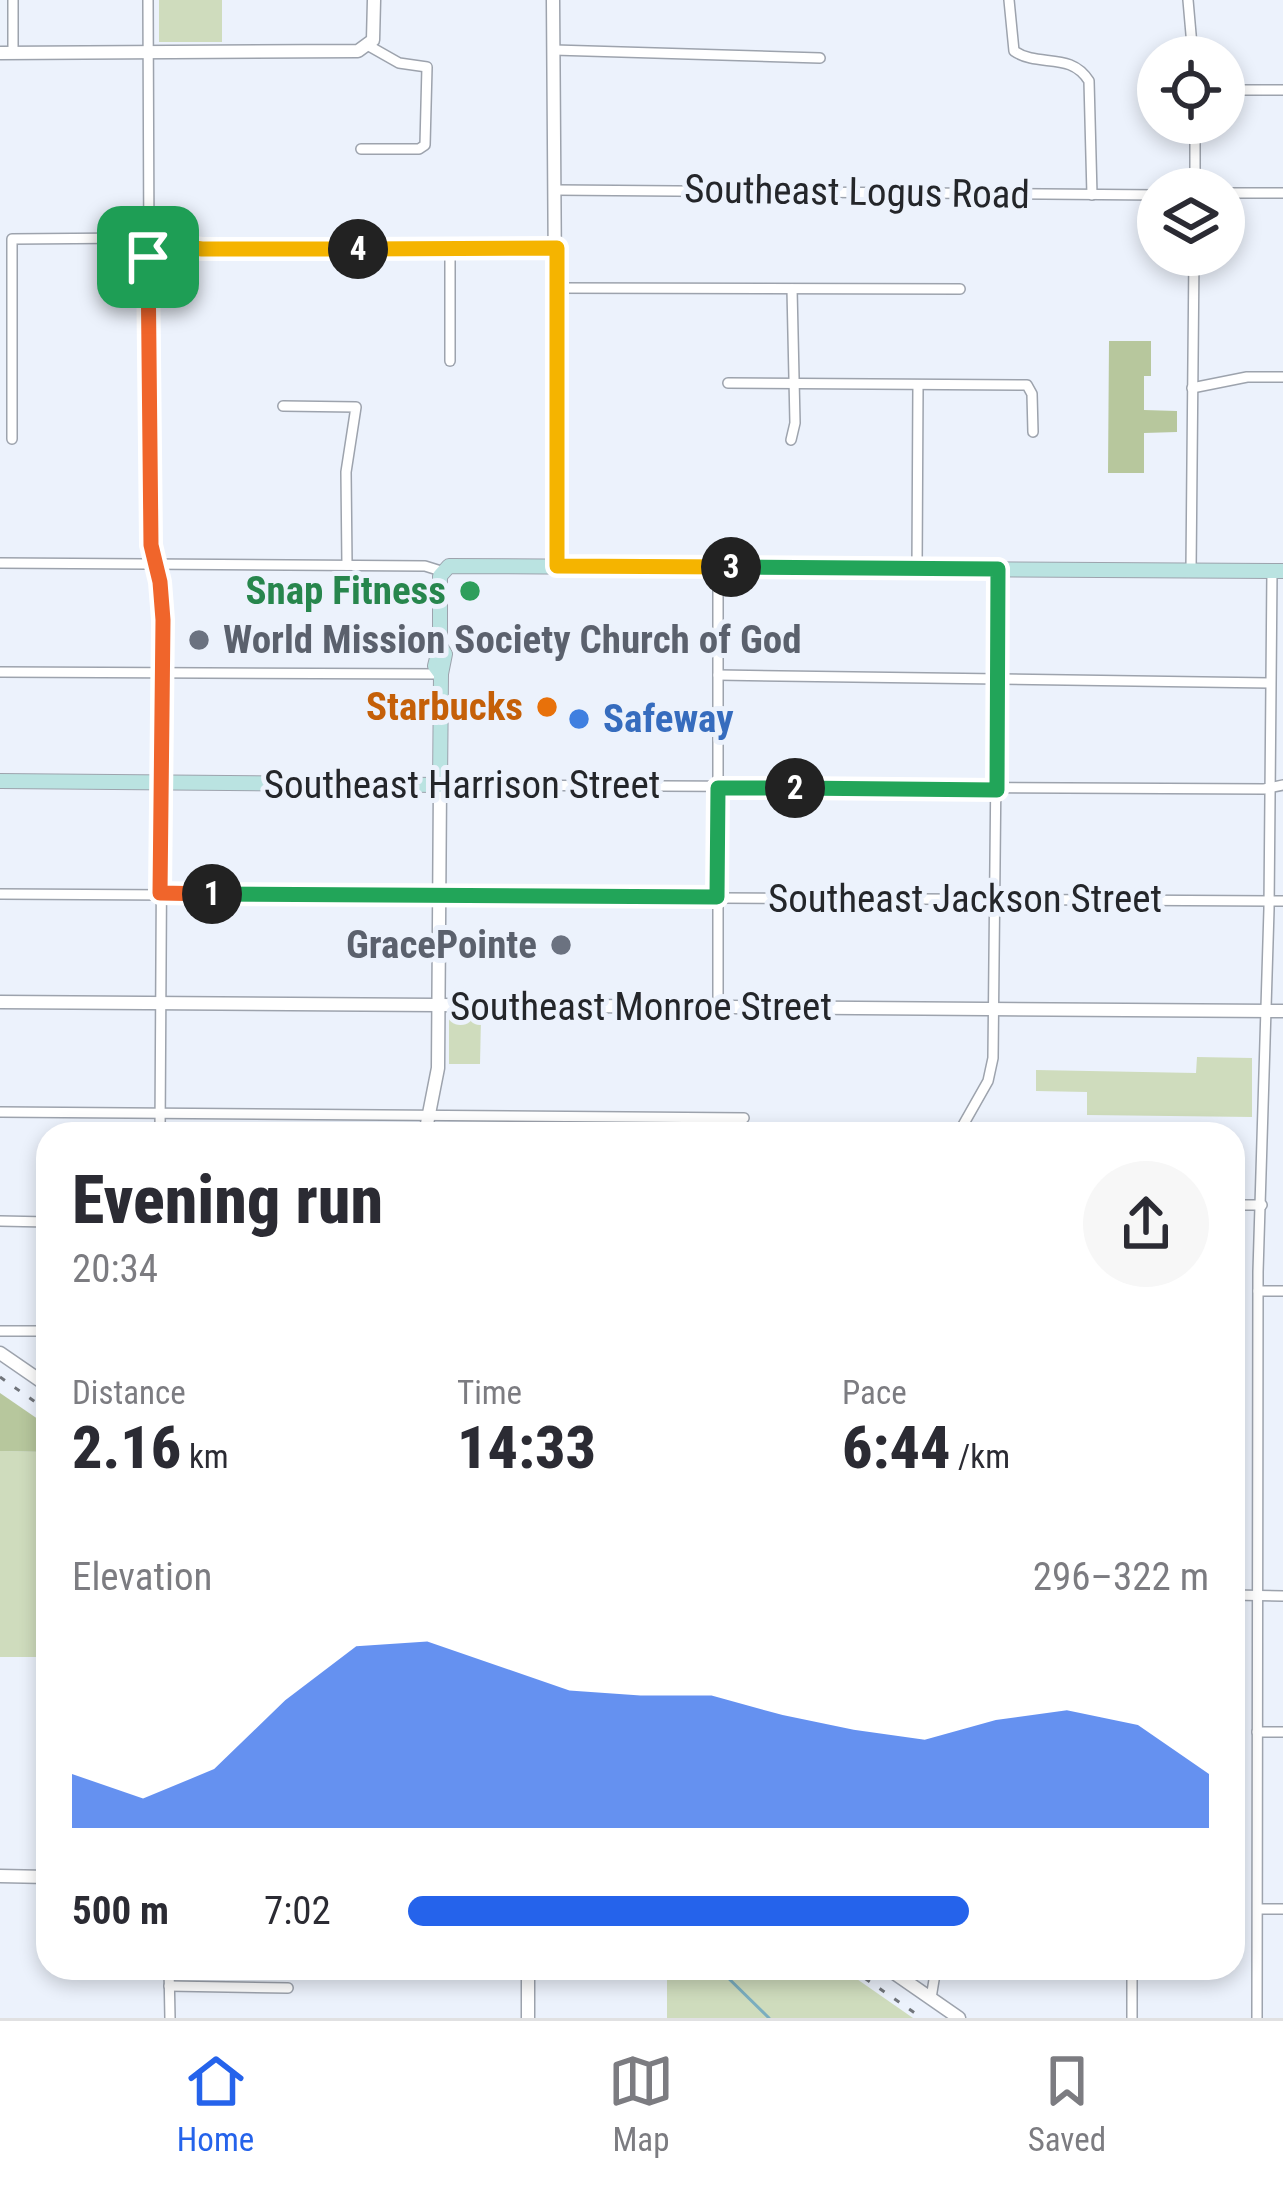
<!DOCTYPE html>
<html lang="en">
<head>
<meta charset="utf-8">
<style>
  body { margin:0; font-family:"Roboto Condensed",sans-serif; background:#f7f7f7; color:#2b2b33; height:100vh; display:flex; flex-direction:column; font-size:45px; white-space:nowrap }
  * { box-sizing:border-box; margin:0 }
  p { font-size:39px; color:#7c7c81 }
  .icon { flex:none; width:66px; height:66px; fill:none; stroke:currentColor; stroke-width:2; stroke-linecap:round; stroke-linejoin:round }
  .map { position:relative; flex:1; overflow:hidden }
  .sheet { position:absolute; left:36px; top:1122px; width:1209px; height:858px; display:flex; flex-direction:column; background:#fff; border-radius:36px; box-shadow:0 6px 18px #0003 }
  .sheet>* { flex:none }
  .buttons { position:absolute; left:1137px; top:36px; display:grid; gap:24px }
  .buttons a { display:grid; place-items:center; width:108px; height:108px; border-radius:50%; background:#fff; box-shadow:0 6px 18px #0003; font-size:60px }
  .pin { position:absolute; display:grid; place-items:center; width:102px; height:102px; color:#fff; margin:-51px; border-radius:24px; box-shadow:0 6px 18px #0006 }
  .km { position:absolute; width:60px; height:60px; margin:-30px; border-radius:50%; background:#222; color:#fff; font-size:33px; line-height:60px; text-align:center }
  .round { display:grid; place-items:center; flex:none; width:126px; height:126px; border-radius:63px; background:#f7f7f7 }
  .head { display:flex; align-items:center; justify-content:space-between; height:204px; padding:0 36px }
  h1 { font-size:66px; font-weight:800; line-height:90px }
  .figures { display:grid; grid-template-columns:repeat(3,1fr); gap:18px; height:204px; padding:12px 36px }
  .figures div { display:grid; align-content:center }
  .figures b { font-size:60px; font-weight:800 }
  .figures small { font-size:33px; font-weight:400 }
  .figures p { font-size:33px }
  .chart { height:336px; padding:24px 36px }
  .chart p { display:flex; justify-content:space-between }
  .chart svg { width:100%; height:216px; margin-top:12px; fill:#2563eb; opacity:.7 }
  ul { padding:0 36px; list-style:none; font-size:39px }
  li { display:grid; grid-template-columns:192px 144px 1fr; align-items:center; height:90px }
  li i { height:30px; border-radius:15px; background:#2563eb }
  .dock { display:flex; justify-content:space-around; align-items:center; height:168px; border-top:3px solid #e1e1e2; background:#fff; font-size:33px; color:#7c7c81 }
  .dock a { display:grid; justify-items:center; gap:6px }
  .dock .on { color:#2563eb }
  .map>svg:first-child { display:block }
  .green { fill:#cfdcbd }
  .forest { fill:#b7c79d }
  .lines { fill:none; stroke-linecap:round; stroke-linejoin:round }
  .stream { stroke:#7baebf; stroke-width:3 }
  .minor-casing { stroke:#9da3ad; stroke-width:12 }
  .tertiary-casing { stroke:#9da3ad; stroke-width:15 }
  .secondary-casing { stroke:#9da3ad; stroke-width:16 }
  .minor { stroke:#fff; stroke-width:9 }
  .tertiary { stroke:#fff; stroke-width:12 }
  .secondary { stroke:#bae3e1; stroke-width:14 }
  .rail { stroke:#71757b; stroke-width:3; stroke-dasharray:6 12; stroke-linecap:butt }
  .split-1-casing { stroke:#fff; stroke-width:24 }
  .split-2-casing { stroke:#fff; stroke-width:24 }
  .split-3-casing { stroke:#fff; stroke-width:24 }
  .split-4-casing { stroke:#fff; stroke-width:24 }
  .split-5-casing { stroke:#fff; stroke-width:24 }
  .split-1 { stroke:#f0652b; stroke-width:15 }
  .split-2 { stroke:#22a559; stroke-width:15 }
  .split-3 { stroke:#22a559; stroke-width:15 }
  .split-4 { stroke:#f5b400; stroke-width:15 }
  .split-5 { stroke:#f5b400; stroke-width:15 }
  .leisure-dot { fill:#2e9e5b; stroke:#ecf2fc; stroke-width:4.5 }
  .worship-dot { fill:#6b7280; stroke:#ecf2fc; stroke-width:4.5 }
  .food-dot { fill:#e8710a; stroke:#ecf2fc; stroke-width:4.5 }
  .shop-dot { fill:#3f7fe0; stroke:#ecf2fc; stroke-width:4.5 }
  .labels { text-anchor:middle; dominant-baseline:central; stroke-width:10; stroke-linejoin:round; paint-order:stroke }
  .street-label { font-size:39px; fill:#24262a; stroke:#ecf2fc }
  .leisure-label { font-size:39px; font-weight:bold; fill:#27864d; stroke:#ecf2fc; text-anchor:end }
  .worship-label { font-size:39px; font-weight:bold; fill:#5b616d; stroke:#ecf2fc; text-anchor:start }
  .food-label { font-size:39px; font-weight:bold; fill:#c56008; stroke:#ecf2fc; text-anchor:end }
  .shop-label { font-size:39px; font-weight:bold; fill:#366cbe; stroke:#ecf2fc; text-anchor:start }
</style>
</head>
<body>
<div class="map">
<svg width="1283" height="2018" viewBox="0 0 1283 2018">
  <rect width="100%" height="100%" fill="#ecf2fc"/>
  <g class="green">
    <rect x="159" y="0" width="63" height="42"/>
    <path d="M449,1017L481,1018L480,1064H449Z"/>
    <path d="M1197,1057L1252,1058V1117L1087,1115V1092L1036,1091V1070L1196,1073Z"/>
    <path d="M0,1451L48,1452V1661H41L40,1657H0Z"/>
    <path d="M667,1968H841L913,2018H667Z"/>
  </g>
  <g class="forest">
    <path d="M1109,341H1151V376H1144V410L1177,411V432L1144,433V473H1108Z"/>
    <path d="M0,1393L48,1426V1452L0,1451Z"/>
  </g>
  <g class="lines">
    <path class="stream" d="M718,1968L769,2018"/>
    <defs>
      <g id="minor">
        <path d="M148,0L150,505L163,620L160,1134"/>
        <path d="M1009,0L1014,51C1039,68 1070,51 1089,81L1092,195"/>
        <path d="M1188,0L1193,57"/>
        <path d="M554,50L820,58"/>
        <path d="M13,53V0"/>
        <path d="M1224,90H1283"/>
        <path d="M361,149H419L425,145L427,67L399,63L369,46"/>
        <path d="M1195,189V123"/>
        <path d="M556,190L1158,195"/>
        <path d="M1224,193H1283"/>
        <path d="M450,249V361"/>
        <path d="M557,288L960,289"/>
        <path d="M728,383L1027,385L1032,394L1033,432"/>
        <path d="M1192,388L1247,377H1283"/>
        <path d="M283,406L356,407L346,472L347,565"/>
        <path d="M12,439V239L135,238L163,247L202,249L557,248"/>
        <path d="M791,440L795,423L792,289"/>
        <path d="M0,563L425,566L441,571"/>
        <path d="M917,569L918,385"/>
        <path d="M1191,570L1194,255"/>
        <path d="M0,672L441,674"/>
        <path d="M718,675L1270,683"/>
        <path d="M440,785L1264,789L1283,785"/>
        <path d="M0,894L1283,901"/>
        <path d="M718,1007V567"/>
        <path d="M0,1112L744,1118"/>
        <path d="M860,1133L862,1134"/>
        <path d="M958,1134L988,1081L993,1058L998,569"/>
        <path d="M1233,1205H1262"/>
        <path d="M0,1221L48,1222"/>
        <path d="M1258,1291H1283"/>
        <path d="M0,1331H48"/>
        <path d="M1233,1595L1283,1596"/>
        <path d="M1257,1732H1283"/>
        <path d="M1258,1909H1283"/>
        <path d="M169,1968L170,2018"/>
        <path d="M169,1986L288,1988"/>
        <path d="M931,1998L936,1968"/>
        <path d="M1132,2018V1968"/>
        <path d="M1257,2018L1258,1272L1269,909L1272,571"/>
      </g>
      <g id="tertiary">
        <path d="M553,0L557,566"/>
        <path d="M0,53L358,51L373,40L374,0"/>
        <path d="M0,1002L1283,1011"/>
        <path d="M425,1134L438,1068L440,785"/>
        <path d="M0,1353L48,1386"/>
        <path d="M0,1876L48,1877"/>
        <path d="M887,1968L959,2018"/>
        <path d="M528,2018V1968"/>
      </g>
      <g id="secondary">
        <path d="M441,674L435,666L440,646V576L449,566L1283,571"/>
        <path d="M0,781L440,785L441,674L445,654L440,646"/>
      </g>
    </defs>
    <use href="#minor" class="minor-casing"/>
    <use href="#tertiary" class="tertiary-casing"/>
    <use href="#secondary" class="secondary-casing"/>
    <use href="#minor" class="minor"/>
    <use href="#tertiary" class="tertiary"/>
    <use href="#secondary" class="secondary"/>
    <g class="rail">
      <path d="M0,1377L48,1411"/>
      <path d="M850,1968L922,2018"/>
    </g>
  </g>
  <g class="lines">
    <defs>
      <path id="split-1" d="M148,257L151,545L160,582L163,620L160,893L212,894"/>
      <path id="split-2" d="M212,894L717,897L718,788H795"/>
      <path id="split-3" d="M731,567L998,569L997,790L795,788"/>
      <path id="split-4" d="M358,249L557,248V566L731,567"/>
      <path id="split-5" d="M148,257V242L202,249H358"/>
    </defs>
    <use href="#split-1" class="split-1-casing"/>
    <use href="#split-2" class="split-2-casing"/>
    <use href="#split-3" class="split-3-casing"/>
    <use href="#split-4" class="split-4-casing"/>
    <use href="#split-5" class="split-5-casing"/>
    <use href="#split-1" class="split-1"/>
    <use href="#split-2" class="split-2"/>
    <use href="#split-3" class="split-3"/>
    <use href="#split-4" class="split-4"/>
    <use href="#split-5" class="split-5"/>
  </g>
  <circle class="leisure-dot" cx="470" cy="591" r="12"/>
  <g class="worship-dot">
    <circle cx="199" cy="640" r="12"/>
    <circle cx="561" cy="945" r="12"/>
  </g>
  <circle class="food-dot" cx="547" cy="707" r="12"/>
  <circle class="shop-dot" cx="579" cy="719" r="12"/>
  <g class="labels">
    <g class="street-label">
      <text transform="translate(857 192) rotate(1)">Southeast Logus Road</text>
      <text x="462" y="785">Southeast Harrison Street</text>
      <text x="965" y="899">Southeast Jackson Street</text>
      <text x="641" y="1007">Southeast Monroe Street</text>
    </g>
    <g class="leisure-label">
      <text x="446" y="591">Snap Fitness</text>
    </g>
    <g class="worship-label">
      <text x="223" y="640">World Mission Society Church of God</text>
      <text x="537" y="945" text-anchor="end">GracePointe</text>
    </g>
    <g class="food-label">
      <text x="523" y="707">Starbucks</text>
    </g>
    <g class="shop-label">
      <text x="603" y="719">Safeway</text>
    </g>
  </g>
</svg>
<div class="buttons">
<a><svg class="icon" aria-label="locate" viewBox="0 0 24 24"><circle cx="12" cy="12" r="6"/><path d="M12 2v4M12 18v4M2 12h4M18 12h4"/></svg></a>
<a><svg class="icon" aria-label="layers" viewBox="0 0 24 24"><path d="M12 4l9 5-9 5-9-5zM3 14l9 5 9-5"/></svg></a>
</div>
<div class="pin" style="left:148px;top:257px;background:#1e9e55"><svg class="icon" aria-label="arrive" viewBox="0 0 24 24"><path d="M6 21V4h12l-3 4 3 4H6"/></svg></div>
<b class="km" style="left:212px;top:894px">1</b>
<b class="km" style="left:795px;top:788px">2</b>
<b class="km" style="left:731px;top:567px">3</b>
<b class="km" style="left:358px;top:249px">4</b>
<section class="sheet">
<div class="head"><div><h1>Evening run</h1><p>20:34</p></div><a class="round"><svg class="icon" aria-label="share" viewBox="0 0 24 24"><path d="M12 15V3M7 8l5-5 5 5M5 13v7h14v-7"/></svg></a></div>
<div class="figures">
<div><p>Distance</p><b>2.16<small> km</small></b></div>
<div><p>Time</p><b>14:33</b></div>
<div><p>Pace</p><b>6:44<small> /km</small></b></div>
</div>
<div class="chart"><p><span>Elevation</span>296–322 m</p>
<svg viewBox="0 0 160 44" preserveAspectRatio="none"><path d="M0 44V33L10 38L20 32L30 18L40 7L50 6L60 11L70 16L80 17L90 17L100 21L110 24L120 26L130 22L140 20L150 23L160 33V44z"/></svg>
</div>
<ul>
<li><b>500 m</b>7:02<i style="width:70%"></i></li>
</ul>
</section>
</div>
<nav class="dock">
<a class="on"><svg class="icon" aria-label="home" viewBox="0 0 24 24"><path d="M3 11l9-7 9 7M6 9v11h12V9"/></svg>Home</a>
<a><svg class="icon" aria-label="map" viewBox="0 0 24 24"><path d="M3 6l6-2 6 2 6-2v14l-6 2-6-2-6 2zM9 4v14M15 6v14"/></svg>Map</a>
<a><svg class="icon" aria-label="saved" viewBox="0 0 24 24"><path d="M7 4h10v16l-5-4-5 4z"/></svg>Saved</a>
</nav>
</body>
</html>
